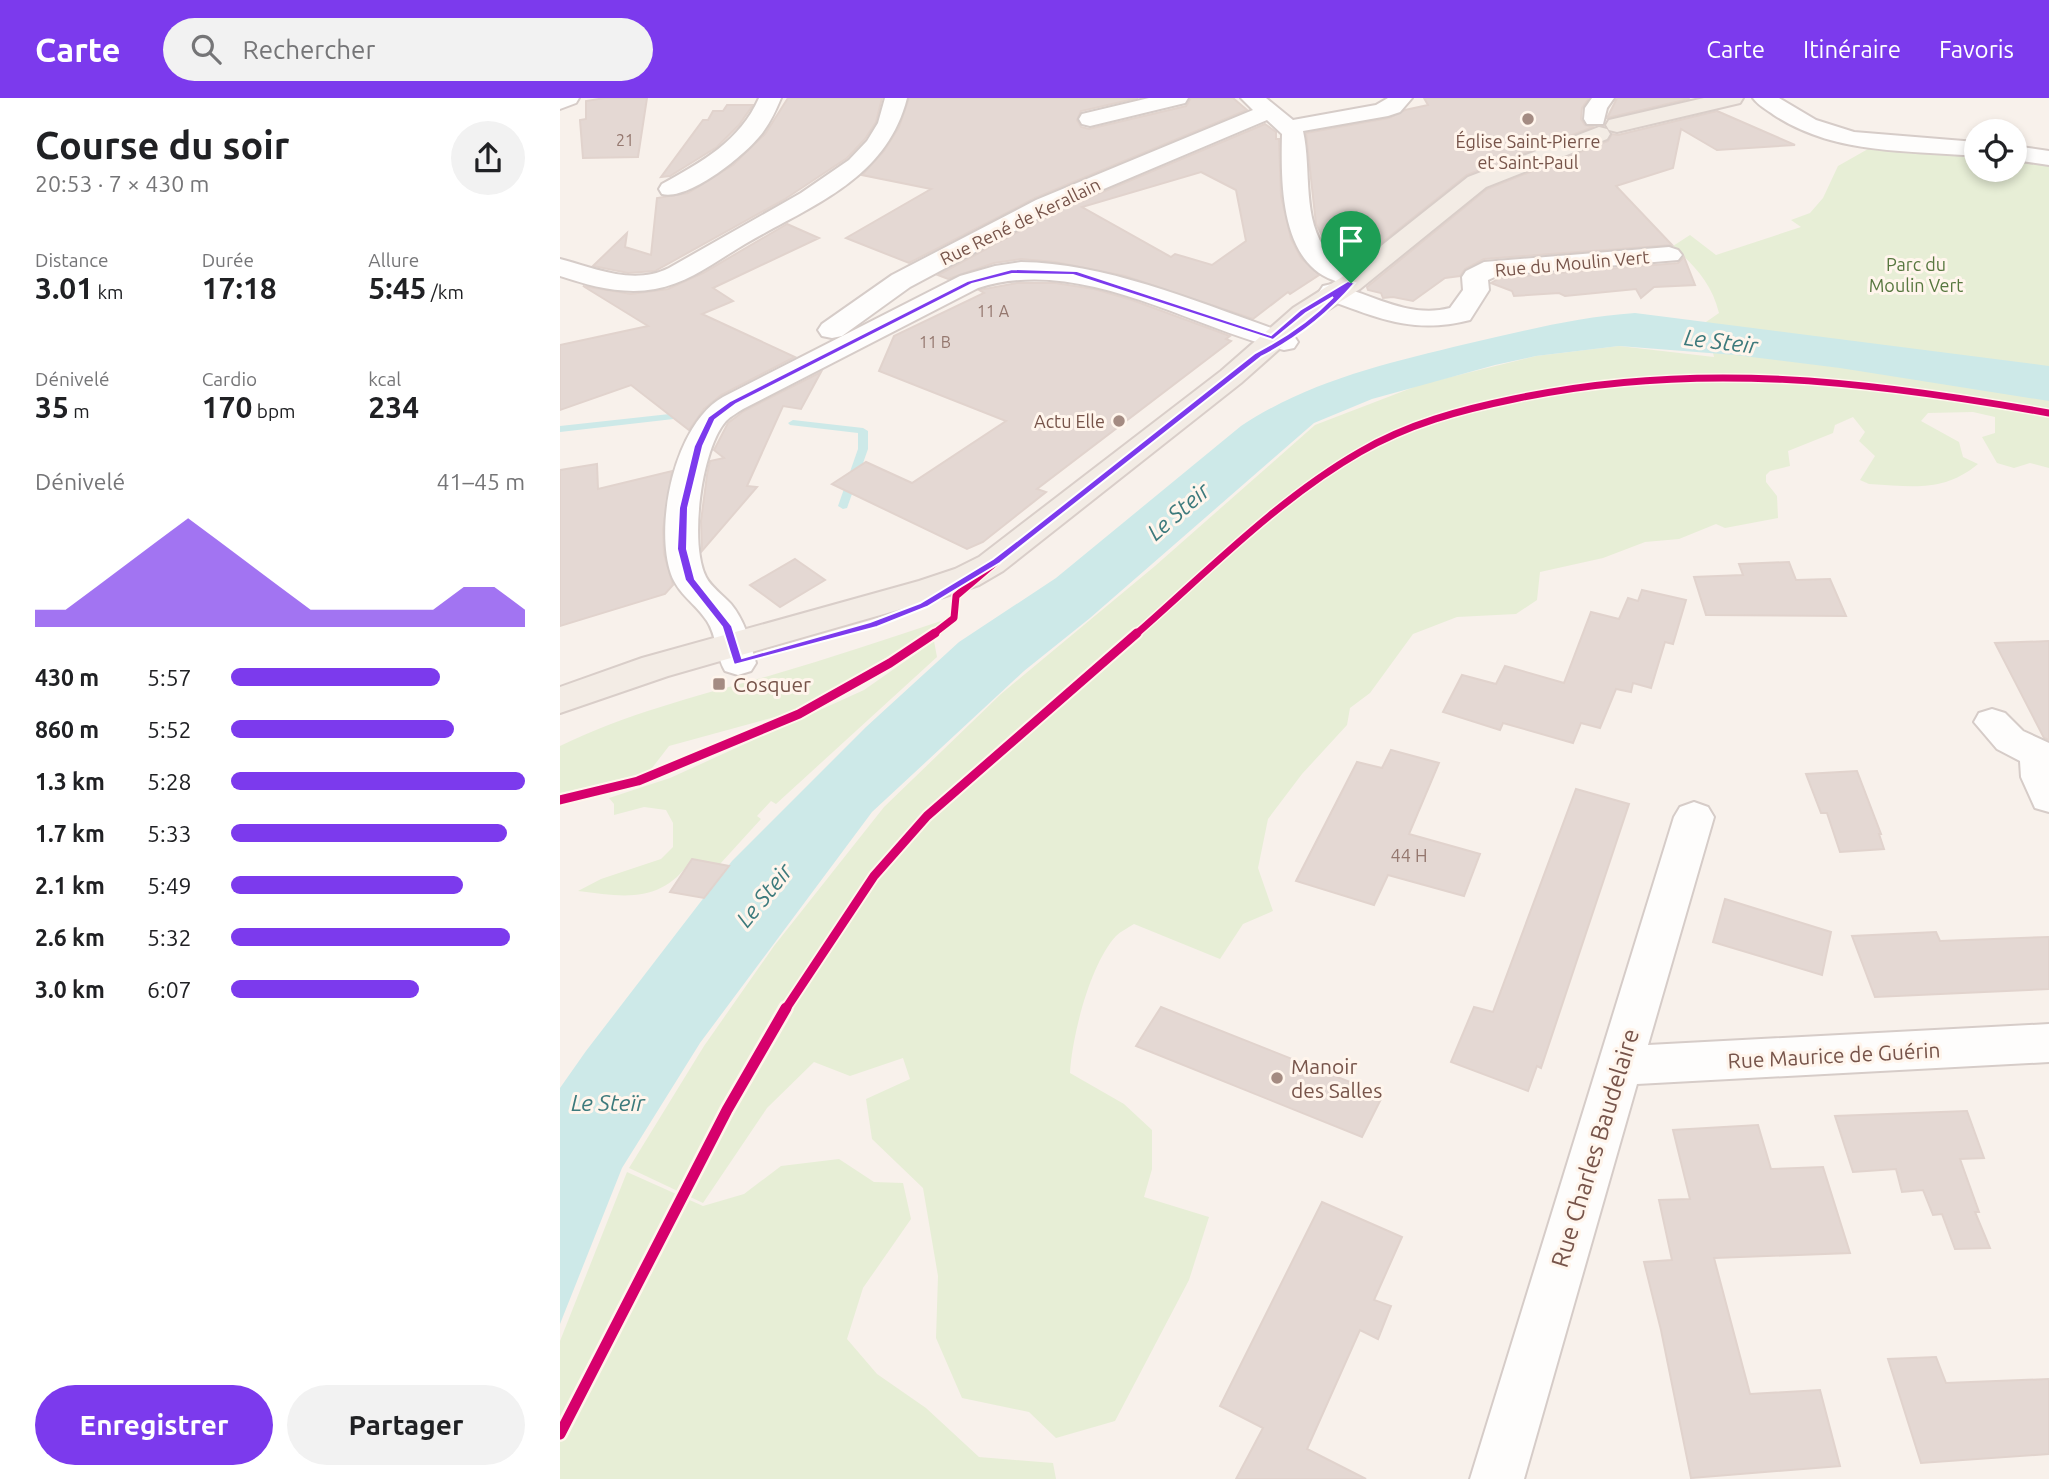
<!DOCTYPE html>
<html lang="fr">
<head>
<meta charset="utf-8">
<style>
  body { margin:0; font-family:Ubuntu,sans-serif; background:#f2f2f2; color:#202124; height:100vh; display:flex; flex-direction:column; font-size:26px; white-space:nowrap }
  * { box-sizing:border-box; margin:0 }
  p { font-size:23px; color:#757577 }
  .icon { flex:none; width:38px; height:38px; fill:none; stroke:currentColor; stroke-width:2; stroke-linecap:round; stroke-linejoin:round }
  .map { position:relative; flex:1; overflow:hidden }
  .sheet { display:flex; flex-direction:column; background:#fff; width:560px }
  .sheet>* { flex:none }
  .controls { position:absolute; left:1404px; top:21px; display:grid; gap:14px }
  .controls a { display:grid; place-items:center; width:63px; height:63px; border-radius:50%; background:#fff; box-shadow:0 4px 10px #0003; font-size:35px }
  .pin { position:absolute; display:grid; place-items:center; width:60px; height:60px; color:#fff; margin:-72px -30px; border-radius:50% 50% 50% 0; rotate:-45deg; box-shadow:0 0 7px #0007 }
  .pin .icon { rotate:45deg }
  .round { display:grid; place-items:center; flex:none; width:74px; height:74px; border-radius:37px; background:#f2f2f2 }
  .summary { display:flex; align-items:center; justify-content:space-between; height:119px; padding:0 35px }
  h1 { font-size:38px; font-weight:700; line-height:52px }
  .figures { display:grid; grid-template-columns:repeat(3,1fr); gap:10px; height:119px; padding:7px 35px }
  .figures div { display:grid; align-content:center }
  .figures b { font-size:30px; font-weight:700 }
  .figures small { font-size:19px; font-weight:400 }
  .figures p { font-size:19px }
  .chart { height:196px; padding:14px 35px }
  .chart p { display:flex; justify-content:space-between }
  .chart svg { width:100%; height:126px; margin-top:7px; fill:#7c3aed; opacity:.7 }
  .primary-button { display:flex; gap:14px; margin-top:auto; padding:14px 35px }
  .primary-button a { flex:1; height:80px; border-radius:42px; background:#7c3aed; color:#fff; font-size:28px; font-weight:700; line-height:80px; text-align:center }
  .primary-button a+a { background:#f2f2f2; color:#202124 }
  ul { padding:0 35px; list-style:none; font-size:23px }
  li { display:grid; grid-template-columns:112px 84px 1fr; align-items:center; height:52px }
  li i { height:18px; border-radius:9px; background:#7c3aed }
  header { display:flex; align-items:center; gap:42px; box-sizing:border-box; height:98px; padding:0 35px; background:#7c3aed; color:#fff }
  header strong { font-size:33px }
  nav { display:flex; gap:38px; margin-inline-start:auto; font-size:24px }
  .search { width:490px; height:63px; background:#f2f2f2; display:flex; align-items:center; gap:18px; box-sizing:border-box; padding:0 24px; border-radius:38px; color:#757577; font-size:26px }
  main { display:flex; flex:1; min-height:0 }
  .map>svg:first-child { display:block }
  .green { fill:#e7eed6 }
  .water { fill:#cde9e8 }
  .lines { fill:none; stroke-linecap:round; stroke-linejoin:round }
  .stream { fill:#cde9e8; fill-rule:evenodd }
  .building { fill:#e4d8d3; stroke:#e1d3cd; stroke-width:2; fill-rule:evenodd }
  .minor-casing { stroke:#d6ccc8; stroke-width:4 }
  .major-casing { stroke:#d9cec9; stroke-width:4 }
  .minor { fill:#fefdfc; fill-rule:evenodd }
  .major { fill:#f3ece5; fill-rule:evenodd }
  .cycleway-far2-casing { stroke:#fff5ec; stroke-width:10 }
  .cycleway-far1-casing { stroke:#fff5ec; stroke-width:13 }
  .cycleway-casing { stroke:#fff5ec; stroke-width:16 }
  .cycleway-far2 { stroke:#d6006c; stroke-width:7 }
  .cycleway-far1 { stroke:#d6006c; stroke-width:9 }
  .cycleway { stroke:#d6006c; stroke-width:11 }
  .route { fill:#7c3aed; stroke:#fff; stroke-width:2; fill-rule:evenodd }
  .poi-dot { fill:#a48b82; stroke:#fff5ec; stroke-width:2.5 }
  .labels { text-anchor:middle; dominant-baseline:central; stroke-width:6; stroke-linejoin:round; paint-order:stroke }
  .far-number-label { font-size:16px; fill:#94776e }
  .far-poi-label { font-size:18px; fill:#77544a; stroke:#fff5ec }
  .far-street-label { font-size:18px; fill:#77544a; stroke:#fff5ec }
  .far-park-label { font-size:18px; fill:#57773f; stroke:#fff5ec }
  .number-label { font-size:18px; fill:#94776e }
  .poi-label { font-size:21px; fill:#77544a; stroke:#fff5ec; text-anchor:start }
  .street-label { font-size:21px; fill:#77544a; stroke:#fff5ec }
  .water-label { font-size:23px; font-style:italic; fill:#3d7a7c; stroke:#fff5ec }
  .near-street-label { font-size:24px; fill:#77544a; stroke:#fff5ec }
</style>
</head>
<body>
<header>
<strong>Carte</strong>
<div class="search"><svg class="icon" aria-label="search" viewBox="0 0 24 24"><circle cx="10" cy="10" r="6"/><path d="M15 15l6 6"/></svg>Rechercher</div>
<nav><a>Carte</a><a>Itinéraire</a><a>Favoris</a></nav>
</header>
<main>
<section class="sheet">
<div class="summary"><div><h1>Course du soir</h1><p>20:53 · 7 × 430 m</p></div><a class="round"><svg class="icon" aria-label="share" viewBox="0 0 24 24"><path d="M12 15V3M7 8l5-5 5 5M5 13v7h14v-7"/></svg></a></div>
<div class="figures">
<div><p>Distance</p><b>3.01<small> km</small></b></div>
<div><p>Durée</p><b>17:18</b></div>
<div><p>Allure</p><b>5:45<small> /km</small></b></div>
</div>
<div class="figures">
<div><p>Dénivelé</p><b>35<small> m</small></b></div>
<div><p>Cardio</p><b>170<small> bpm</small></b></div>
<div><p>kcal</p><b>234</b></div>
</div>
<div class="chart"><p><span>Dénivelé</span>41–45 m</p>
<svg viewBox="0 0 160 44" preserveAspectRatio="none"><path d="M0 44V38L10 38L20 30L30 22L40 14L50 6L60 14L70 22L80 30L90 38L100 38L110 38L120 38L130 38L140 30L150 30L160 38V44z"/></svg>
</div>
<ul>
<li><b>430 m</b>5:57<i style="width:71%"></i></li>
<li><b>860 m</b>5:52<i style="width:76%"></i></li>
<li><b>1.3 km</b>5:28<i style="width:100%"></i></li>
<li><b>1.7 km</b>5:33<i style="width:94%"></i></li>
<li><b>2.1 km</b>5:49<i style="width:79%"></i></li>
<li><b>2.6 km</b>5:32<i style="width:95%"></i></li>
<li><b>3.0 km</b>6:07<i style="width:64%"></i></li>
</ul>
<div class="primary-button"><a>Enregistrer</a><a>Partager</a></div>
</section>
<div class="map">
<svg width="1489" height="1381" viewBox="0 0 1489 1381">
  <rect width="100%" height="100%" fill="#f8f1eb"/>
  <g class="green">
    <path d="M1308,51L1416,58V72H1454V62L1489,66V370L1470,365L1454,370L1437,365L1422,339L1435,335V319L1413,314L1368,315L1361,323L1399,344L1403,359L1418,366C1383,395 1352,388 1309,386L1300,382L1315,358L1299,343L1305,334L1293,319L1275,327L1273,335L1228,353L1230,368L1210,373L1206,377V384L1217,398L1218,420L1165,430L1156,426L1119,441L1085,444L1043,460L980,474L977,502L956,516L897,519L853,536L810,595L790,610L787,627L742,676L708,721L698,770L713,813L683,826L660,861L574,826C568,830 561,833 556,838C530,866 512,938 510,975L564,1006L592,1032V1071L584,1099L649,1119L629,1182L555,1323L496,1340L469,1314L402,1300L376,1240L378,1178L363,1090L312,1041L306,1001L350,981L343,960L290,978L254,964L207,1010L143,1105L69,1070L144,948L214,848L324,709L441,596L595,468L755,327L862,286L976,258L1059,248L1154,259L1146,224L1159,215C1152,186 1135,168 1113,148L1130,137L1156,157L1241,129L1231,122L1250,115L1263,100L1278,68Z"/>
    <path d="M384,522L380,528L233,614L109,648L89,674L0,695V648C68,615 140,597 212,577C270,560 327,541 384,522Z"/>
    <path d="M374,543L377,559L216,706L211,703L197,718L201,721L160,766L132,761C102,806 65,799 18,793L41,781L101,761L113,749V725L106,712L84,709L54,717V706L49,700L110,680L304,592Z"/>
    <path d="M279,1061L314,1084L343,1085L351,1121L303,1190L287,1241L317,1276L366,1310L419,1359L493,1365L496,1381H0V1243L67,1074L143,1108L184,1096L221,1068Z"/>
  </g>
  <path class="water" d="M1075,215L1489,268V303L1280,270L1175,257L1059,248L976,258L935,267L812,301L754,325L530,520L464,573L312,714L140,945L62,1070L0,1226V990L26,953L172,763L306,629L399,544L496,480L681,328C749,283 827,265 906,246C963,233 1017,219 1075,215Z"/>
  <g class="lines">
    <g class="stream">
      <path d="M128,314L133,317L131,319L0,334V328Z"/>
      <path d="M233,322L303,330L308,333V351L287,410L283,411L278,408L298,351V335L230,327L228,325Z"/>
    </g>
  </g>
  <g class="building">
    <path d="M45,0H87L78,59L23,60L20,22L26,21V3Z"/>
    <path d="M228,0H322L316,24L305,41L287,60L225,101L95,173L68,175L33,168L67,135L65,149L91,157L97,100L128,95L173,67L205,36Z"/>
    <path d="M349,0H578L521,13L517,22L521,29L529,31L626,8L631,0H673L687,12L475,100L349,165L286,140L371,91L302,77L324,53L339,29Z"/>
    <path d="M864,0H1029L1022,10L1021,21L1025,27L1033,29L907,77L796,165L791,156L779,161L770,153L756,126L746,35L829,20L845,12L868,7Z"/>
    <path d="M1057,0H1128L1129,1L1047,20Z"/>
    <path d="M167,7H193L179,27L157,49L110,78L101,79L143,22H148L153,13H163Z"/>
    <path d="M1157,13L1235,47L1157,52L1121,31L1113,70L1056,88L1112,147L924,161L905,171L900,178L885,180L853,203L833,199L823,200L821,195L808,192L807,189L927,91L1048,43L1052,36L1058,37Z"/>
    <path d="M705,26L716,34V41H719L721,98L731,141L741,160L759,177L730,196L728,194L693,221L565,178L495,164L461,161L434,165L388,181L378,177L495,114ZM641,74L676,92L686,143L652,167L615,156L611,159L522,109Z"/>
    <path d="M227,126L259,140L153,190L173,203L142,216L235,259L161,297L144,311L129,332L71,287L0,312V247L88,228L23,188L71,196L108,191L143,175Z"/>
    <path d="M1124,159L1135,187L1094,189L1081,200L1076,191L1005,198L999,195L954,198L952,193L931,185L940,180L1118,165Z"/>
    <path d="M457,185H495L534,191L572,202L670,238L666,241L671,243L477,391L486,394L423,444L407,451L272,386L306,364L352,385L446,323L319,273L334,238L424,195L419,192Z"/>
    <path d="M261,274L241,311L223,308L187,388L197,389L142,453L141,423L147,377L150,363L164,360L154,352L168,325L184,313Z"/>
    <path d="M37,366L38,391L112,373L103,431L104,456L113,487L105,496L0,528V372Z"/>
    <path d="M235,461L265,482L220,509L190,487Z"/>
    <path d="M1229,464L1236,482L1270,481L1286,518L1146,517L1134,479L1183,477L1179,466Z"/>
    <path d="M1082,492L1126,502L1113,546L1105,544L1091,590L1073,585L1071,594L1056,591L1040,630L1021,625L1013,645L943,625L940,632L883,614L902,577L936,586L945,568L1004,585L1031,514L1059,521L1068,500L1078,503Z"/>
    <path d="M1489,543V642L1484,640L1435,545Z"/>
    <path d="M831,652L879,665L849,736L920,756L904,798L828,777L814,807L736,783L797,664L822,670Z"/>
    <path d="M1297,673L1321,736H1319L1324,751L1280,754L1267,715H1261L1246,676Z"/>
    <path d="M1016,691L1069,706L981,970L977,968L968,993L891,964L914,909L933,914Z"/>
    <path d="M132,761L169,768L144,800L110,794Z"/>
    <path d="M1165,801L1271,834L1262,877L1153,844Z"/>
    <path d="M1376,834L1380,843L1489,839V891L1315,899L1292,838Z"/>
    <path d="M601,909L823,997L802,1039L576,948Z"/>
    <path d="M1407,1013L1424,1060L1400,1061L1419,1114H1415L1430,1150L1395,1151L1382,1116L1373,1117L1363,1092L1342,1094L1336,1071L1293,1074L1275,1018Z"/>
    <path d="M1198,1027L1211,1071L1263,1069L1290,1155L1154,1160L1190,1296L1260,1292L1280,1368L1131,1380L1101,1232L1084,1164L1112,1162L1099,1102L1130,1101L1113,1032Z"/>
    <path d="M762,1104L842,1139L814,1202L831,1208L818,1241L800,1232L747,1351L806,1381H676L703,1330L660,1308Z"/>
    <path d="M1376,1259L1386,1285L1489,1281V1356L1361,1365L1328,1261Z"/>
  </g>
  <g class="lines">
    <defs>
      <g id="minor">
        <path d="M0,0H19L16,5L0,11Z"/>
        <path d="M199,0H221C216,12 211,23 203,34C187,56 129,103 102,96L99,91L102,86C142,64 180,43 199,0Z"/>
        <path d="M325,0H347C326,82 252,107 185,146C156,163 129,185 95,191C63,197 30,188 0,178V161C35,170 73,188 109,170L241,95L289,62L307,43L318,25Z"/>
        <path d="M589,0H628L625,5L530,28L522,26L519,21L522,16Z"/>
        <path d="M681,0H706L733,22L816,7L828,0H852L840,14L828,18L743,33C752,73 741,121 768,155C779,169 799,168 808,181L804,187C793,189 784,187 773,182C720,163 721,83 722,36L707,22L494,112L350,189L282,238L272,240L262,238L258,232L262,226L332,177L476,102L693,12Z"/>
        <path d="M1032,0H1054L1047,10L1043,26H1027L1024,21L1025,10Z"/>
        <path d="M1193,0H1219L1256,22L1294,34L1416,44V58C1347,52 1275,57 1214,17C1207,12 1198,7 1193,0Z"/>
        <path d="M1454,48L1489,53V67L1454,62Z"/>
        <path d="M1109,149L1118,152L1122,157L1118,162L939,177L928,182L929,192L910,222C852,237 816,219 763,200L759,194L763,188L772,186C811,196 849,221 890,210L903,192L902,179L906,173L924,164Z"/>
        <path d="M461,164C551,165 649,209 734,238L738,244L734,250L724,252C627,228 520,157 418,190L183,311C177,315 171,318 166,323C141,351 129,446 146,479C151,489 163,497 171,506C185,523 190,544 196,565L191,573L178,577L165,573C156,558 157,538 147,523C136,506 118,496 111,476C94,426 115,326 163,299L400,178L435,168Z"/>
        <path d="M1432,611L1445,615L1463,633L1489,645V714L1475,710L1461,679L1460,663L1437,651L1414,624L1419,615Z"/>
        <path d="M1134,704L1148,709L1154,719L1088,947L1489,926V964L1077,986L964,1381H910L1114,719L1120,709Z"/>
      </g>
      <g id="major">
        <path d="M1144,0H1183L1180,5L1057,34L1049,32L1046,27L1049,22Z"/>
        <path d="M1039,29L1047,31L1050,36L1047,41L926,89L800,191L752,222L681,285L443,473L419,487L383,499L108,578L0,615V589L82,560L359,483L395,471L419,459L661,273L733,210L782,179L908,79Z"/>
      </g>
    </defs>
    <use href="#minor" class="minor-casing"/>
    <use href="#major" class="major-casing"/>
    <use href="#minor" class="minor"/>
    <use href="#major" class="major"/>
    <defs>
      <g id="cycleway-far2">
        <path d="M372,537L394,520L396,498L437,463"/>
        <path d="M575,537C646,475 718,401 800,354C848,326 900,312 954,301C1136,262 1309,283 1489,315"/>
      </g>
      <g id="cycleway-far1">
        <path d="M0,702L78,683L239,616L330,565L375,535"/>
        <path d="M225,912L314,778L367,718L577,535"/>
      </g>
      <path id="cycleway" d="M0,1336L167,1012L226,910"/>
    </defs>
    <use href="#cycleway-far2" class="cycleway-far2-casing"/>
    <use href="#cycleway-far1" class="cycleway-far1-casing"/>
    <use href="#cycleway" class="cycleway-casing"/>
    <use href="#cycleway-far2" class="cycleway-far2"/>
    <use href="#cycleway-far1" class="cycleway-far1"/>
    <use href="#cycleway" class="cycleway"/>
  </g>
  <path class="route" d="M452,171L517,173L711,237L740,212L788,183L795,185C768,216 738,240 701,259L440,465L367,509L317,529L174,567L162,529L125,482L117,451L119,410L134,348L148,319L170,303L407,183ZM452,176L513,177L713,242L746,215L773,199C750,223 724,240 695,255L463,438L433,461L360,505L310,524L182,560L172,528L135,481L127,451L128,410L143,348L155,322L176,306L412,186Z"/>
  <g class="poi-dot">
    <circle cx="968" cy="21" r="7"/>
    <circle cx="559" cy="323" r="7"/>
    <rect x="152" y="579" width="14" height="14" rx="3.5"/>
    <circle cx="717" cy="980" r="7"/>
  </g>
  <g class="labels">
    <g class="far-number-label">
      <text x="65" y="42">21</text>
      <text x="433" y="213">11 A</text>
      <text x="375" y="244">11 B</text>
    </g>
    <g class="far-poi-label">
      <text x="968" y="43">Église Saint-Pierre<tspan x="968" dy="21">et Saint-Paul</tspan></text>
      <text x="545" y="323" text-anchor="end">Actu Elle</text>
    </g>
    <g class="far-street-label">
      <text transform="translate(460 123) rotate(-26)">Rue René de Kerallain</text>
      <text transform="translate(1012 165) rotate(-5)">Rue du Moulin Vert</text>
    </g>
    <g class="far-park-label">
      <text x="1356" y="166">Parc du<tspan x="1356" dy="21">Moulin Vert</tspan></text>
    </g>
    <g class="number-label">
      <text x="849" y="757">44 H</text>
    </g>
    <g class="poi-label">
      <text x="173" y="586">Cosquer</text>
      <text x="731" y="968">Manoir<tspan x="731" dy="24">des Salles</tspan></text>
    </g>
    <g class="street-label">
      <text transform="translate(1274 957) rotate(-3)">Rue Maurice de Guérin</text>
    </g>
    <g class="water-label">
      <text transform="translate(1161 243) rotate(7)">Le Steir</text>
      <text transform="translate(618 413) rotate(-41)">Le Steir</text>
      <text transform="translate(204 797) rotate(-51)">Le Steir</text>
      <text x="48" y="1004">Le Steïr</text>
    </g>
    <g class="near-street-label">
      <text transform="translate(1035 1050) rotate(-73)">Rue Charles Baudelaire</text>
    </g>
  </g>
</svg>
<div class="controls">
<a><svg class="icon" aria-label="locate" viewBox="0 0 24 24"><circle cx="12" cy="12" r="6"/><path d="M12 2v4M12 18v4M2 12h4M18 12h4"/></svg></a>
</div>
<div class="pin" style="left:791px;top:185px;background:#1e9e55"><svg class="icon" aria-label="arrive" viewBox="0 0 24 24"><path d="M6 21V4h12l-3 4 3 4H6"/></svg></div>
</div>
</main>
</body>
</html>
